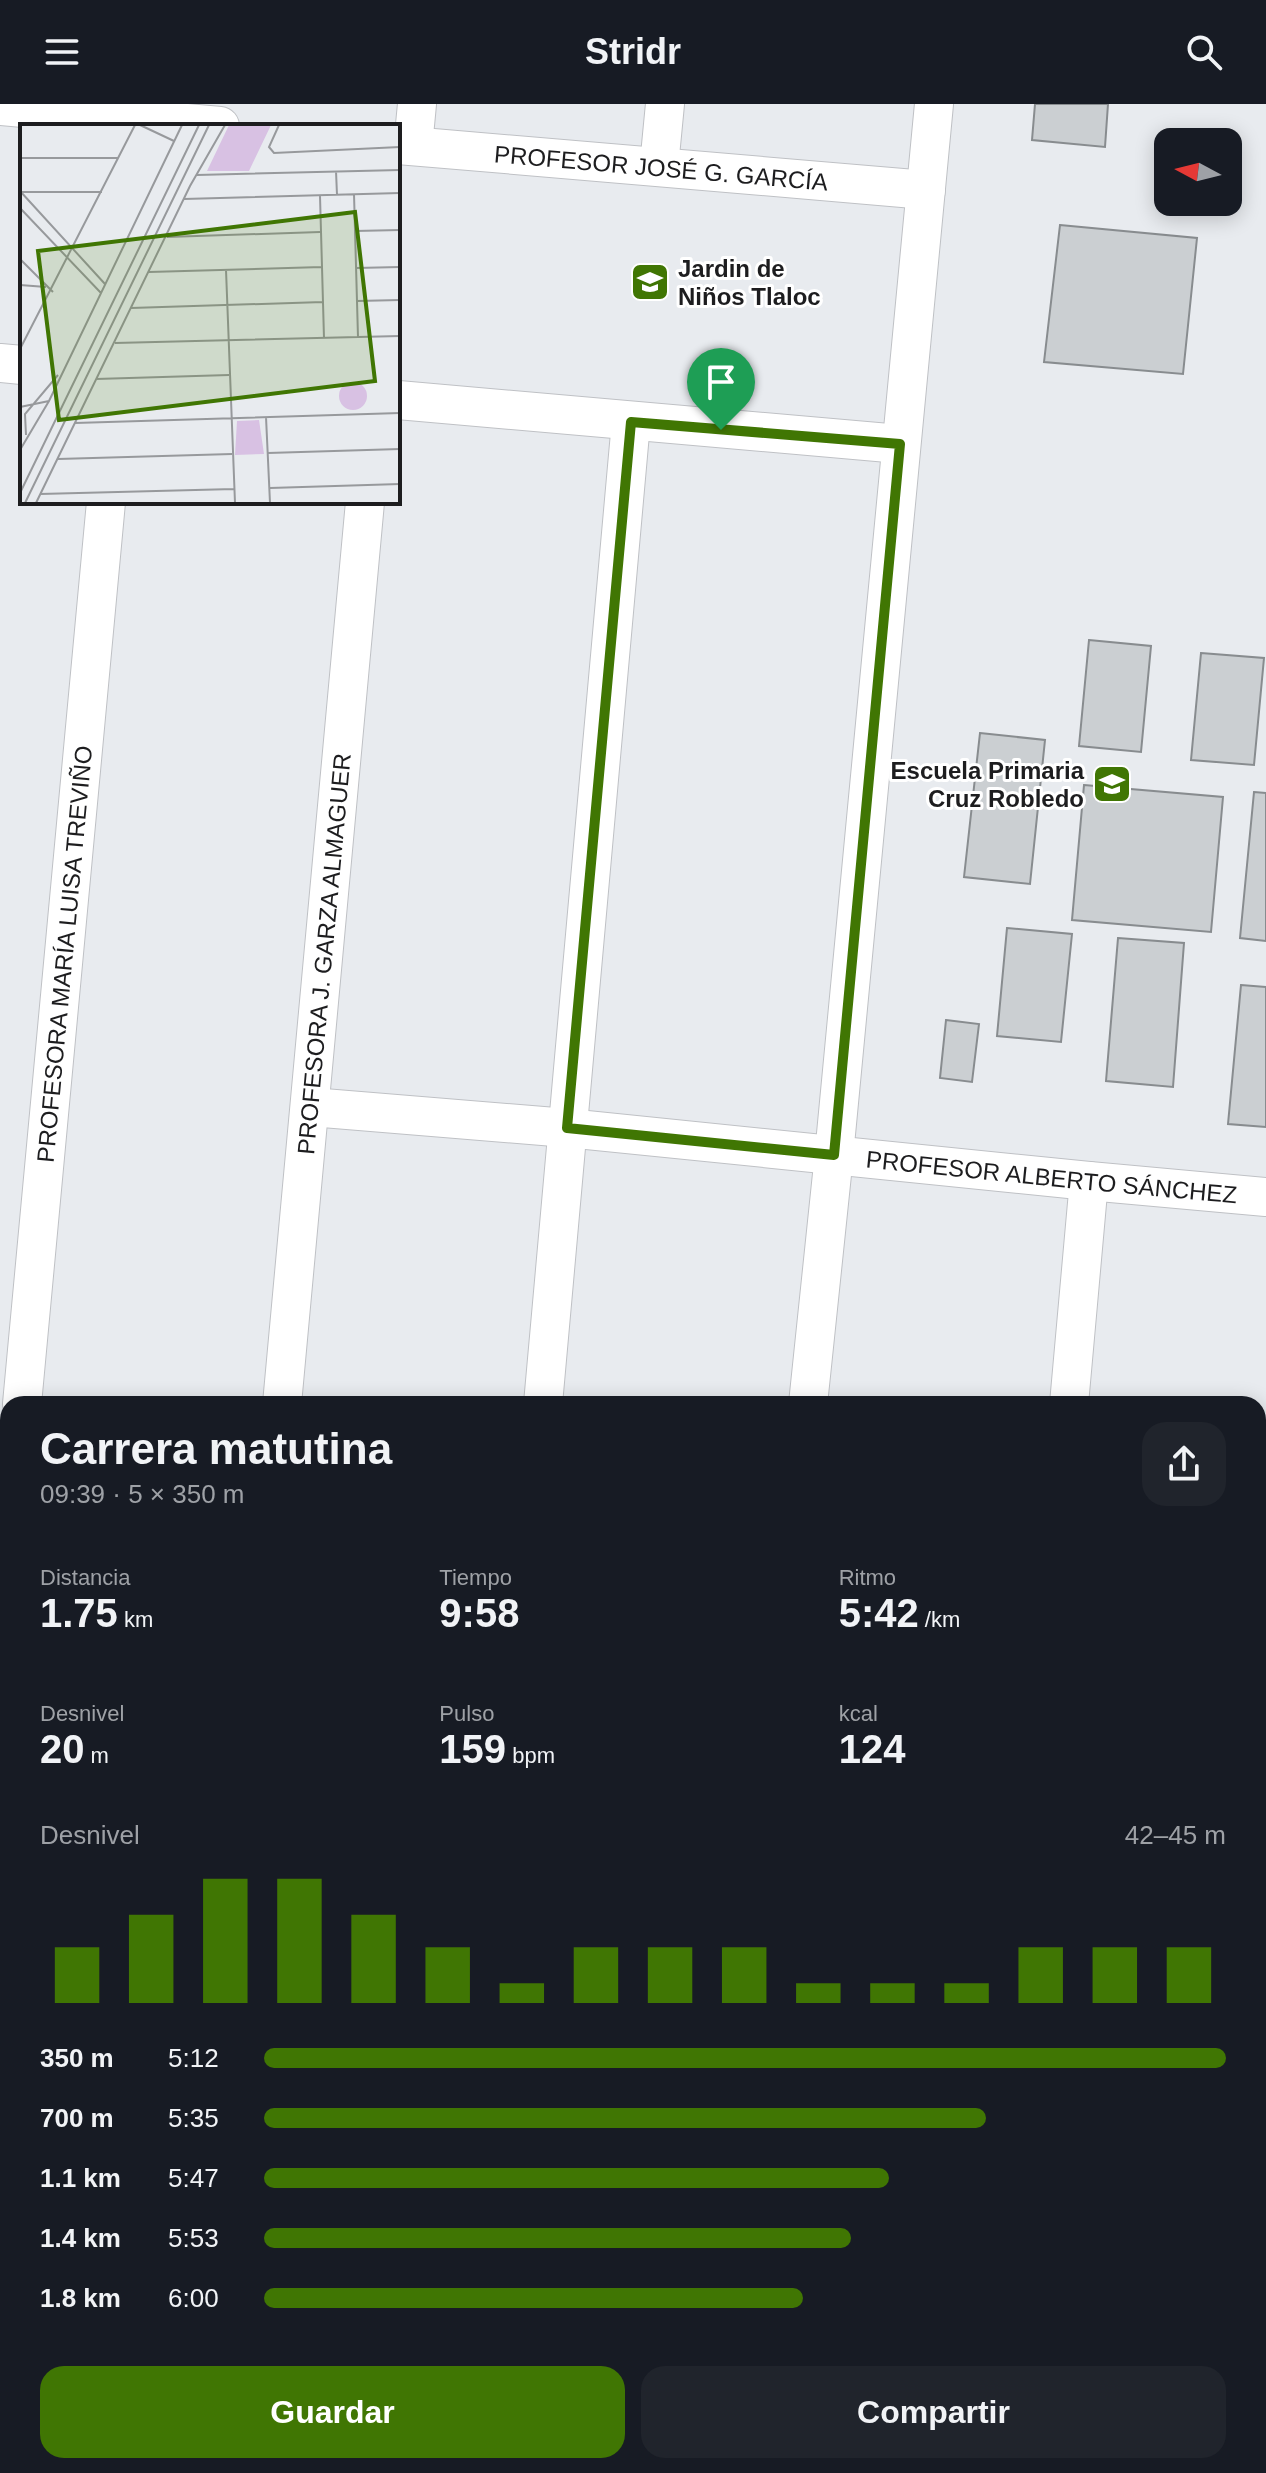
<!DOCTYPE html>
<html lang="es">
<head>
<meta charset="utf-8">
<style>
  body { margin:0; font-family:Helvetica,sans-serif; background:#20242c; color:#f1f3f6; height:100vh; display:flex; flex-direction:column; font-size:30px; white-space:nowrap }
  * { box-sizing:border-box; margin:0 }
  p { font-size:26px; color:#9ea1a6 }
  .icon { flex:none; width:44px; height:44px; fill:none; stroke:currentColor; stroke-width:2; stroke-linecap:round; stroke-linejoin:round }
  .map { position:relative; flex:1; overflow:hidden }
  .panel { position:absolute; left:0px; top:1292px; width:1266px; height:1078px; display:flex; flex-direction:column; background:#171b24; border-radius:24px 24px 0 0; box-shadow:0 4px 20px #0003 }
  .panel>* { flex:none }
  .needle { width:52px; rotate:277deg }
  .fabs { position:absolute; left:1154px; top:24px; display:grid; gap:16px }
  .fabs a { display:grid; place-items:center; width:88px; height:88px; border-radius:16px; background:#171b24; box-shadow:0 4px 20px #0003; font-size:40px }
  .pin { position:absolute; display:grid; place-items:center; width:68px; height:68px; color:#fff; margin:-82px -34px; border-radius:50% 50% 50% 0; rotate:-45deg; box-shadow:0 0 8px #0007 }
  .pin .icon { rotate:45deg }
  .round { display:grid; place-items:center; flex:none; width:84px; height:84px; border-radius:24px; background:#20242c }
  .headline { display:flex; align-items:center; justify-content:space-between; height:136px; padding:0 40px }
  h1 { font-size:44px; font-weight:800; line-height:60px }
  .stats { display:grid; grid-template-columns:repeat(3,1fr); gap:12px; height:136px; padding:8px 40px }
  .stats div { display:grid; align-content:center }
  .stats b { font-size:40px; font-weight:800 }
  .stats small { font-size:22px; font-weight:400 }
  .stats p { font-size:22px }
  .chart { height:224px; padding:16px 40px }
  .chart p { display:flex; justify-content:space-between }
  .chart svg { width:100%; height:144px; margin-top:8px; stroke:#407603; stroke-width:6 }
  .primary-button { display:flex; gap:16px; margin-top:auto; padding:16px 40px }
  .primary-button a { flex:1; height:92px; border-radius:24px; background:#407603; color:#fff; font-size:32px; font-weight:800; line-height:92px; text-align:center }
  .primary-button a+a { background:#20242c; color:#f1f3f6 }
  ul { padding:0 40px; list-style:none; font-size:26px }
  li { display:grid; grid-template-columns:128px 96px 1fr; align-items:center; height:60px }
  li i { height:20px; border-radius:10px; background:#407603 }
  header { display:flex; justify-content:space-between; align-items:center; height:104px; padding:0 40px; background:#171b24; font-size:36px; font-weight:800 }
  .map>svg:first-child { display:block }
  .building { fill:#cbcfd2; stroke:#888c8f; stroke-width:2 }
  .lines { fill:none; stroke-linecap:round; stroke-linejoin:round }
  .minor-casing { stroke:#bfc1c5; stroke-width:40 }
  .tertiary-casing { stroke:#bfc1c5; stroke-width:46 }
  .trunk-casing { stroke:#bfc1c5; stroke-width:46 }
  .minor { stroke:#fff; stroke-width:38 }
  .tertiary { stroke:#fff; stroke-width:44 }
  .trunk { stroke:#fff; stroke-width:44 }
  .rail-casing { stroke:#848689; stroke-width:9 }
  .rail { stroke:#fff; stroke-width:6; stroke-dasharray:18; stroke-linecap:butt }
  .route-casing { stroke:#fff; stroke-width:16 }
  .route { stroke:#407603; stroke-width:10 }
  .labels { text-anchor:middle; dominant-baseline:central; stroke-width:6; stroke-linejoin:round; paint-order:stroke }
  .street-label { font-size:24px; fill:#1d1d1f; stroke:#fff }
  .poi-label { font-size:24px; font-weight:bold; fill:#1d1d1f; stroke:#fff; text-anchor:start }
  .inset-road { fill:none; stroke:#97999c; stroke-width:2 }
  .view { fill:#407603; fill-opacity:0.15; stroke:#407603; stroke-width:4 }
  .inset-edge { fill:none; stroke:#1d1d1f; stroke-width:4 }
</style>
</head>
<body>
<header><svg class="icon" aria-label="menu" viewBox="0 0 24 24"><path d="M4 6h16M4 12h16M4 18h16"/></svg>Stridr<svg class="icon" aria-label="search" viewBox="0 0 24 24"><circle cx="10" cy="10" r="6"/><path d="M15 15l6 6"/></svg></header>
<div class="map">
<svg width="1266" height="2369" viewBox="0 0 1266 2369">
  <rect width="100%" height="100%" fill="#e8ebef"/>
  <g class="building">
    <path d="M1035,0H1108L1105,43L1032,36Z"/>
    <path d="M1060,121L1197,134L1183,270L1044,258Z"/>
    <path d="M1089,536L1151,542L1141,648L1079,642Z"/>
    <path d="M1201,549L1264,554L1254,661L1191,656Z"/>
    <path d="M980,629L1045,636L1030,780L964,773Z"/>
    <path d="M1084,681L1223,693L1211,828L1072,816Z"/>
    <path d="M1254,688L1266,689V837L1240,834Z"/>
    <path d="M1007,824L1072,830L1061,938L997,932Z"/>
    <path d="M1118,834L1184,839L1173,983L1106,977Z"/>
    <path d="M1241,881L1266,883V1023L1228,1020Z"/>
    <path d="M946,916L979,920L972,978L940,974Z"/>
  </g>
  <g class="lines">
    <defs>
      <g id="minor">
        <path d="M0,2L220,22"/>
        <path id="s1" d="M398,41L926,86"/>
        <path d="M413,42L417,0"/>
        <path d="M659,62L665,0"/>
        <path d="M0,259L22,261"/>
        <path d="M398,296L900,340"/>
        <path id="s2" d="M311,1003L567,1024L1089,1077L1266,1093"/>
        <path id="s3" d="M22,1300L106,398"/>
        <path id="s4" d="M282,1300L365,398"/>
        <path d="M543,1300L631,318"/>
        <path d="M808,1300L834,1051L934,0"/>
        <path d="M1069,1300L1089,1077"/>
        <path d="M0,1403L8,1408"/>
        <path d="M0,1710L8,1715"/>
        <path d="M1258,2228L1266,2233"/>
        <path d="M407,2362L417,2369"/>
        <path d="M234,2369L243,2362"/>
      </g>
      <g id="tertiary">
        <path d="M0,2117L8,2111"/>
        <path d="M0,2215L8,2209"/>
        <path d="M949,2362L954,2369"/>
        <path d="M999,2362L1012,2369"/>
      </g>
      <g id="trunk">
        <path d="M0,1498L8,1503"/>
        <path d="M0,1575L8,1580"/>
        <path d="M1258,2313L1266,2318"/>
        <path d="M1092,2362L1094,2369"/>
        <path d="M1213,2362L1224,2369"/>
      </g>
    </defs>
    <use href="#minor" class="minor-casing"/>
    <use href="#tertiary" class="tertiary-casing"/>
    <use href="#trunk" class="trunk-casing"/>
    <use href="#minor" class="minor"/>
    <use href="#tertiary" class="tertiary"/>
    <use href="#trunk" class="trunk"/>
    <defs>
      <g id="rail">
        <path d="M0,1520L8,1526"/>
        <path d="M0,1556L8,1561"/>
        <path d="M1258,2297L1266,2301"/>
        <path d="M1258,2337L1266,2342"/>
      </g>
    </defs>
    <use href="#rail" class="rail-casing"/>
    <use href="#rail" class="rail"/>
  </g>
  <g class="lines">
    <defs>
      <path id="route" d="M631,318L900,340L834,1051L567,1024Z"/>
    </defs>
    <use href="#route" class="route-casing"/>
    <use href="#route" class="route"/>
  </g>
  <defs>
    <symbol id="school-square" viewBox="-11 -11 22 22"><rect x="-9" y="-9" width="18" height="18" rx="4" fill="#407603" stroke="#fff"/><path d="M0-5L7-2L0 1L-7-2ZM-4 1L0 2.5L4 1V4Q0 6-4 4Z" fill="#fff"/></symbol>
  </defs>
  <g fill-rule="evenodd">
    <use href="#school-square" x="628" y="156" width="44" height="44"/>
    <use href="#school-square" x="1090" y="658" width="44" height="44"/>
  </g>
  <g class="labels">
    <g class="street-label">
      <text stroke="none"><textPath href="#s1" startOffset="264">PROFESOR JOSÉ G. GARCÍA</textPath></text>
      <text stroke="none"><textPath href="#s3" startOffset="452">PROFESORA MARÍA LUISA TREVIÑO</textPath></text>
      <text stroke="none"><textPath href="#s4" startOffset="452">PROFESORA J. GARZA ALMAGUER</textPath></text>
      <text stroke="none"><textPath href="#s2" startOffset="744">PROFESOR ALBERTO SÁNCHEZ</textPath></text>
    </g>
    <g class="poi-label">
      <text x="678" y="164">Jardin de<tspan x="678" dy="28">Niños Tlaloc</tspan></text>
      <text x="1084" y="666" text-anchor="end">Escuela Primaria<tspan x="1084" dy="28">Cruz Robledo</tspan></text>
    </g>
  </g>
  <g transform="translate(20 20)">
    <rect width="380" height="380" fill="#e8ebef"/>
    <path d="M209,1H251L229,47H187ZM319 272a14 14 0 1 1 28 0a14 14 0 1 1-28 0ZM239,296L244,330L215,331L217,297Z" fill="#d8c1e3"/>
    <path class="inset-road" d="M120,1L154,17M259,1L249,23L254,29L380,23M0,34H98M316,47L317,71M177,51L380,46M0,67L85,160M0,68H82M334,70L338,213M300,72L304,214M164,75L380,69M0,84L81,169M335,107L380,106M147,113L300,108M0,135L33,168M336,144L380,143M206,146L215,379M129,148L302,143M0,161L26,163M337,177L380,176M111,184L303,178M95,219L380,212M0,225L115,1M76,255L209,251M0,283L29,277M246,293L250,379M55,299L380,289M6,311L5,290L38,251M0,326L29,277L162,1M248,329L380,325M38,335L212,330M250,364L380,360M0,369L179,1M20,370L214,365M5,379L189,1M16,379L170,62L205,1"/>
    <path class="view" d="M335,88L355,257L39,296L18,127Z"/>
    <rect width="380" height="380" class="inset-edge"/>
  </g>
</svg>
<div class="fabs">
<a><svg class="needle" viewBox="-14 -14 28 28"><path d="M0-13l5 13h-10z" fill="#e53935"/><path d="M0 13l5-13h-10z" fill="#9ea1a6"/></svg></a>
</div>
<div class="pin" style="left:721px;top:326px;background:#1e9e55"><svg class="icon" aria-label="arrive" viewBox="0 0 24 24"><path d="M6 21V4h12l-3 4 3 4H6"/></svg></div>
<section class="panel">
<div class="headline"><div><h1>Carrera matutina</h1><p>09:39 · 5 × 350 m</p></div><a class="round"><svg class="icon" aria-label="share" viewBox="0 0 24 24"><path d="M12 15V3M7 8l5-5 5 5M5 13v7h14v-7"/></svg></a></div>
<div class="stats">
<div><p>Distancia</p><b>1.75<small> km</small></b></div>
<div><p>Tiempo</p><b>9:58</b></div>
<div><p>Ritmo</p><b>5:42<small> /km</small></b></div>
</div>
<div class="stats">
<div><p>Desnivel</p><b>20<small> m</small></b></div>
<div><p>Pulso</p><b>159<small> bpm</small></b></div>
<div><p>kcal</p><b>124</b></div>
</div>
<div class="chart"><p><span>Desnivel</span>42–45 m</p>
<svg viewBox="0 0 160 44" preserveAspectRatio="none"><path d="M5 44V27M15 44V17M25 44V6M35 44V6M45 44V17M55 44V27M65 44V38M75 44V27M85 44V27M95 44V27M105 44V38M115 44V38M125 44V38M135 44V27M145 44V27M155 44V27"/></svg>
</div>
<ul>
<li><b>350 m</b>5:12<i style="width:100%"></i></li>
<li><b>700 m</b>5:35<i style="width:75%"></i></li>
<li><b>1.1 km</b>5:47<i style="width:65%"></i></li>
<li><b>1.4 km</b>5:53<i style="width:61%"></i></li>
<li><b>1.8 km</b>6:00<i style="width:56%"></i></li>
</ul>
<div class="primary-button"><a>Guardar</a><a>Compartir</a></div>
</section>
</div>
</body>
</html>
